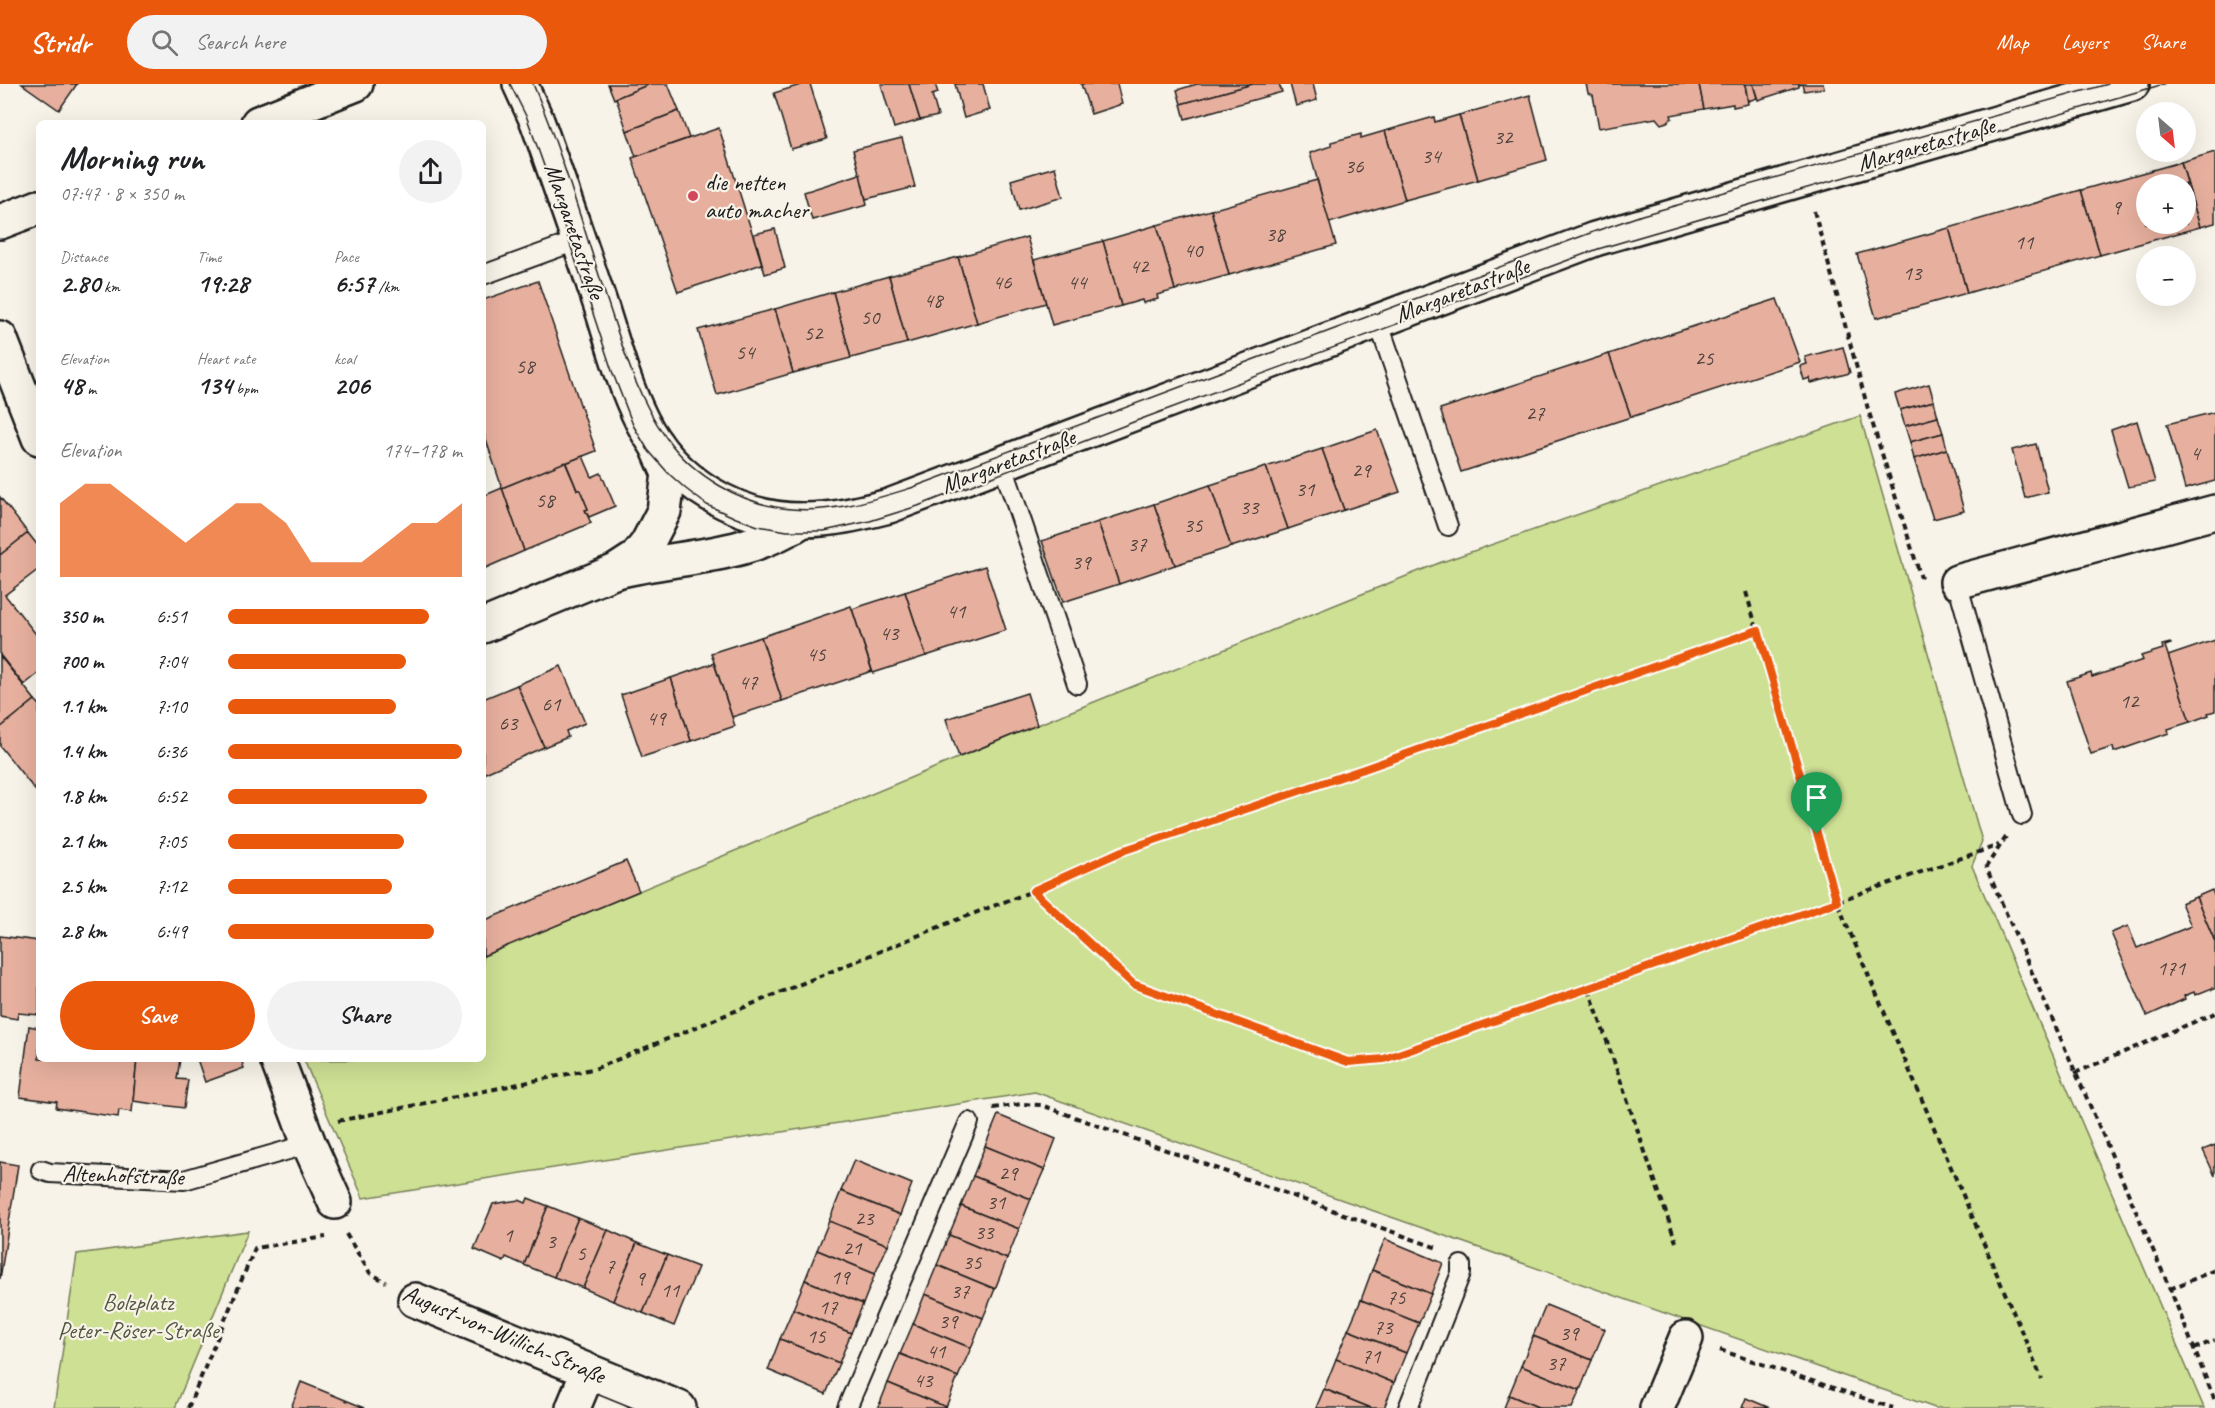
<!DOCTYPE html>
<html lang="en">
<head>
<meta charset="utf-8">
<style>
  body { margin:0; font-family:Caveat,sans-serif; background:#f2f2f2; color:#202124; height:100vh; display:flex; flex-direction:column; font-size:22px; white-space:nowrap }
  * { box-sizing:border-box; margin:0 }
  p { font-size:20px; color:#757577 }
  .icon { flex:none; width:33px; height:33px; fill:none; stroke:currentColor; stroke-width:2; stroke-linecap:round; stroke-linejoin:round }
  .map { position:relative; flex:1; overflow:hidden }
  .sheet { position:absolute; left:36px; top:36px; width:450px; height:942px; display:flex; flex-direction:column; background:#fff; border-radius:9px; box-shadow:0 6px 24px #0002 }
  .sheet>* { flex:none }
  .needle { width:39px; rotate:152deg }
  .tools { position:absolute; left:2136px; top:18px; display:grid; gap:12px }
  .tools a { display:grid; place-items:center; width:60px; height:60px; border-radius:50%; background:#fff; box-shadow:0 6px 24px #0002; font-size:30px }
  .pin { position:absolute; display:grid; place-items:center; width:51px; height:51px; color:#fff; margin:-62px -26px; border-radius:50% 50% 50% 0; rotate:-45deg; box-shadow:0 0 6px #0007 }
  .pin .icon { rotate:45deg }
  .round { display:grid; place-items:center; flex:none; width:63px; height:63px; border-radius:32px; background:#f2f2f2 }
  .summary { display:flex; align-items:center; justify-content:space-between; height:102px; padding:0 24px }
  h1 { font-size:33px; font-weight:700; line-height:45px }
  .stats { display:grid; grid-template-columns:repeat(3,1fr); gap:9px; height:102px; padding:6px 24px }
  .stats div { display:grid; align-content:center }
  .stats b { font-size:26px; font-weight:700 }
  .stats small { font-size:16px; font-weight:400 }
  .stats p { font-size:16px }
  .chart { height:168px; padding:12px 24px }
  .chart p { display:flex; justify-content:space-between }
  .chart svg { width:100%; height:108px; margin-top:6px; fill:#ea580c; opacity:.7 }
  .button { display:flex; gap:12px; margin-top:auto; padding:12px 24px }
  .button a { flex:1; height:69px; border-radius:36px; background:#ea580c; color:#fff; font-size:24px; font-weight:700; line-height:69px; text-align:center }
  .button a+a { background:#f2f2f2; color:#202124 }
  ul { padding:0 24px; list-style:none; font-size:20px }
  li { display:grid; grid-template-columns:96px 72px 1fr; align-items:center; height:45px }
  li i { height:15px; border-radius:8px; background:#ea580c }
  header { display:flex; align-items:center; gap:36px; box-sizing:border-box; height:84px; padding:0 30px; background:#ea580c; color:#fff }
  header strong { font-size:28px }
  nav { display:flex; gap:33px; margin-inline-start:auto; font-size:21px }
  .search { width:420px; height:54px; background:#f2f2f2; display:flex; align-items:center; gap:15px; box-sizing:border-box; padding:0 21px; border-radius:33px; color:#757577; font-size:22px }
  .map>svg:first-child { display:block }
  .green { fill:#cee094; stroke:#757e58; stroke-width:1.5 }
  .building { fill:#e7b09e; stroke:#1c1c1c; stroke-width:1.5; fill-rule:evenodd }
  .lines { fill:none; stroke-linecap:round; stroke-linejoin:round }
  .service-casing { stroke:#1c1c1c; stroke-width:22 }
  .minor-casing { stroke:#1c1c1c; stroke-width:38 }
  .tertiary-casing { stroke:#1c1c1c; stroke-width:38 }
  .path { stroke:#1c1c1c; stroke-width:4; stroke-dasharray:6 4.5; stroke-linecap:butt }
  .service { stroke:#f7f3e8; stroke-width:18 }
  .minor { stroke:#f7f3e8; stroke-width:33 }
  .tertiary { stroke:#f7f3e8; stroke-width:33 }
  .tram { stroke:#1c1c1c; stroke-width:1.5 }
  .route-casing { stroke:#fff; stroke-width:12 }
  .route { stroke:#ea580c; stroke-width:8 }
  .poi-dot { fill:#d1495b; stroke:#f7f3e8; stroke-width:2 }
  .labels { text-anchor:middle; dominant-baseline:central; stroke-width:4.5; stroke-linejoin:round; paint-order:stroke }
  .number-label { font-size:21px; fill:#4f413c }
  .street-label { font-size:24px; fill:#1c1c1c; stroke:#f7f3e8 }
  .poi-label { font-size:24px; fill:#1c1c1c; stroke:#f7f3e8; text-anchor:start }
  .park-label { font-size:24px; fill:#515740; stroke:#f7f3e8 }
</style>
</head>
<body>
<header>
<strong>Stridr</strong>
<div class="search"><svg class="icon" aria-label="search" viewBox="0 0 24 24"><circle cx="10" cy="10" r="6"/><path d="M15 15l6 6"/></svg>Search here</div>
<nav><a>Map</a><a>Layers</a><a>Share</a></nav>
</header>
<div class="map">
<svg width="2215" height="1324" viewBox="0 0 2215 1324">
  <rect width="100%" height="100%" fill="#f7f3e8"/>
  <filter id="ink" filterUnits="userSpaceOnUse"><feTurbulence type="fractalNoise" baseFrequency=".0167" numOctaves="2"/><feDisplacementMap in="SourceGraphic" scale="12" xChannelSelector="R" yChannelSelector="G"/><feConvolveMatrix kernelMatrix="1 2 1 2 8 2 1 2 1" color-interpolation-filters="sRGB"/></filter>
  <g filter="url(#ink)">
    <g class="green">
      <path d="M1860,332L1982,757L1972,782L2204,1324H1935L1035,1008L363,1114L304,976L483,975V872L1037,641L1439,479Z"/>
      <path d="M248,1147L175,1324H54L77,1170Z"/>
    </g>
    <g class="building">
      <path d="M22,0H77L59,26Z"/>
      <path d="M608,0H650L614,15Z"/>
      <path d="M650,0H668L679,27L627,47L616,14Z"/>
      <path d="M804,0H810L827,55L791,65L774,9Z"/>
      <path d="M881,0H909L920,36L894,44Z"/>
      <path d="M909,0H935L938,9L932,11L938,32L920,36Z"/>
      <path d="M955,0H983L990,26L964,34Z"/>
      <path d="M1081,0H1117L1122,20L1091,30Z"/>
      <path d="M1197,0H1253L1181,20L1177,6Z"/>
      <path d="M1253,0H1279L1282,8L1185,35L1181,20Z"/>
      <path d="M1290,0H1313L1317,16L1296,22Z"/>
      <path d="M1586,0H1699L1704,25L1671,31L1672,34L1667,38L1661,40L1656,34L1599,44L1593,11L1588,9Z"/>
      <path d="M1699,0H1745L1748,20L1733,23V20L1704,25Z"/>
      <path d="M1745,0H1753L1757,14L1748,17Z"/>
      <path d="M1753,0H1802L1799,1V3L1758,16Z"/>
      <path d="M1802,0H1823L1824,4L1804,7Z"/>
      <path d="M1530,11L1547,76L1478,96L1459,31Z"/>
      <path d="M679,27L689,54L636,73L627,47Z"/>
      <path d="M1459,31L1478,96L1405,116L1385,47L1434,33L1435,38Z"/>
      <path d="M719,44L762,180L678,208L632,74Z"/>
      <path d="M1385,47L1405,116L1329,139L1310,69L1331,62V58L1361,50V54Z"/>
      <path d="M902,54L915,103L866,115L853,66Z"/>
      <path d="M2215,68V139L2200,143L2181,78Z"/>
      <path d="M2181,78L2200,143L2100,171L2081,106ZM2146,100H2186V140H2146Z"/>
      <path d="M1055,83L1063,113L1019,126L1011,96Z"/>
      <path d="M860,90L867,121L812,136L804,108Z"/>
      <path d="M1317,96L1336,161L1229,191L1211,126Z"/>
      <path d="M2081,106L2100,171L1967,209L1949,144Z"/>
      <path d="M1211,126L1229,191L1175,206L1157,141Z"/>
      <path d="M1157,141L1175,206L1157,211L1158,215L1143,219L1142,216L1121,222L1103,157Z"/>
      <path d="M1949,144L1967,209L1876,234L1857,170Z"/>
      <path d="M775,145L785,184L765,190L754,150Z"/>
      <path d="M1027,153L1046,219L977,239L958,173Z"/>
      <path d="M1103,157L1121,222L1052,241L1034,176Z"/>
      <path d="M958,173L977,239L907,259L889,192Z"/>
      <path d="M889,192L907,259L851,274L833,208Z"/>
      <path d="M538,197L596,367L502,404L483,347V216Z"/>
      <path d="M833,208L851,274L793,289L775,225Z"/>
      <path d="M1777,215L1800,278L1631,333L1609,270Z"/>
      <path d="M775,225L793,289L717,311L698,246Z"/>
      <path d="M1843,263L1850,289L1811,299L1810,294L1804,296L1800,282L1807,280L1805,273Z"/>
      <path d="M1609,270L1631,333L1461,388L1440,325Z"/>
      <path d="M1929,300L1934,317L1900,326L1895,310Z"/>
      <path d="M1934,317L1938,333L1905,342L1900,326Z"/>
      <path d="M2215,328V397L2185,405L2167,340Z"/>
      <path d="M1938,333L1943,349L1910,358L1905,342Z"/>
      <path d="M2137,337L2155,398L2128,403L2111,346Z"/>
      <path d="M1377,346L1400,408L1344,426L1322,365Z"/>
      <path d="M1943,349L1947,365L1914,375L1910,358Z"/>
      <path d="M2036,360L2048,408L2025,414L2012,366Z"/>
      <path d="M1322,365L1344,426L1288,445L1266,383Z"/>
      <path d="M1947,365L1964,427L1933,435L1914,375Z"/>
      <path d="M583,372L592,393L601,389L615,422L589,433L585,426L588,425L580,406H577L566,379Z"/>
      <path d="M565,378L577,406H580L588,425L585,426L591,439L524,467L502,404Z"/>
      <path d="M1266,383L1288,445L1231,463L1210,401Z"/>
      <path d="M1210,401L1231,463L1175,481L1154,420Z"/>
      <path d="M502,404L524,467L483,485V412Z"/>
      <path d="M0,413L28,449L0,471Z"/>
      <path d="M1154,420L1175,481L1119,500L1098,438Z"/>
      <path d="M1098,438L1119,500L1063,518L1042,457Z"/>
      <path d="M28,449L39,463V485L5,511L39,554V589L24,601L0,571V471Z"/>
      <path d="M985,482L1006,546L926,572L905,508Z"/>
      <path d="M905,508L926,572L873,589L852,525Z"/>
      <path d="M851,522L872,587L782,617L761,553Z"/>
      <path d="M761,553L782,617L732,633L711,569Z"/>
      <path d="M2215,556V627L2208,629L2209,631L2190,638L2168,572Z"/>
      <path d="M2170,559L2171,560L2165,562L2190,638L2168,645L2169,649L2114,668L2113,663L2091,670L2067,597L2091,589L2092,593L2143,576L2141,572L2163,565L2162,561Z"/>
      <path d="M0,572L35,616L0,644Z"/>
      <path d="M714,579L735,642L691,657L671,594Z"/>
      <path d="M561,582L585,639L566,647L568,653L544,663L517,601Z"/>
      <path d="M671,594L691,657L642,673L621,611Z"/>
      <path d="M517,601L544,663L483,690V615Z"/>
      <path d="M1027,609L1037,641L959,673L946,635Z"/>
      <path d="M35,616L39,620V711L0,662V644Z"/>
      <path d="M626,777L639,807L483,872V837Z"/>
      <path d="M2212,806L2215,814V858L2196,813Z"/>
      <path d="M2196,813L2215,858V905L2212,906V904L2195,911L2194,908L2184,912L2185,915L2147,932L2111,849L2128,842L2137,864L2191,842L2181,819Z"/>
      <path d="M0,852L39,857V931L18,929L17,935L0,932Z"/>
      <path d="M29,942L39,944V975H137L132,1028L119,1026L118,1033L56,1024L57,1018L20,1013Z"/>
      <path d="M137,975H180L177,995L188,996L184,1024L133,1017Z"/>
      <path d="M197,975H241L244,984L205,998Z"/>
      <path d="M998,1031L1056,1055L1044,1086L985,1062Z"/>
      <path d="M2215,1061V1092L2203,1066Z"/>
      <path d="M985,1062L1044,1086L1031,1115L973,1092Z"/>
      <path d="M854,1076L912,1100L900,1131L841,1107Z"/>
      <path d="M0,1078L18,1081L0,1195Z"/>
      <path d="M973,1092L1031,1115L1019,1145L961,1122Z"/>
      <path d="M841,1107L900,1131L888,1161L829,1137Z"/>
      <path d="M528,1114L548,1122L524,1181L506,1173L504,1178L474,1165L493,1120L519,1116L526,1119Z"/>
      <path d="M548,1122L578,1134L554,1193L524,1181Z"/>
      <path d="M961,1122L1019,1145L1007,1175L949,1151Z"/>
      <path d="M578,1134L608,1146L583,1204L554,1193Z"/>
      <path d="M829,1137L888,1161L875,1190L817,1166Z"/>
      <path d="M608,1146L637,1159L613,1217L583,1204Z"/>
      <path d="M949,1151L1007,1175L995,1205L937,1181Z"/>
      <path d="M1385,1155L1443,1179L1431,1210L1372,1186Z"/>
      <path d="M637,1159L667,1171L643,1229L613,1217Z"/>
      <path d="M817,1166L875,1190L863,1220L805,1196Z"/>
      <path d="M667,1171L698,1183L674,1242L643,1229Z"/>
      <path d="M937,1181L995,1205L983,1234L925,1210Z"/>
      <path d="M1372,1186L1431,1210L1419,1239L1361,1216Z"/>
      <path d="M805,1196L863,1220L851,1249L793,1225Z"/>
      <path d="M925,1210L983,1234L971,1264L913,1240Z"/>
      <path d="M1361,1216L1419,1239L1406,1269L1348,1246Z"/>
      <path d="M1546,1221L1605,1245L1592,1276L1533,1252Z"/>
      <path d="M793,1225L851,1249L839,1279L780,1255Z"/>
      <path d="M913,1240L971,1264L958,1293L900,1270Z"/>
      <path d="M1348,1246L1406,1269L1394,1299L1336,1275Z"/>
      <path d="M1533,1252L1592,1276L1580,1306L1521,1282Z"/>
      <path d="M780,1255L839,1279L826,1310L768,1286Z"/>
      <path d="M900,1270L958,1293L946,1323L888,1299Z"/>
      <path d="M1336,1275L1394,1299L1384,1324H1371L1324,1305Z"/>
      <path d="M1521,1282L1580,1306L1572,1324H1540L1509,1311Z"/>
      <path d="M301,1298L365,1324H291Z"/>
      <path d="M888,1299L946,1323V1324H878Z"/>
      <path d="M1324,1305L1371,1324H1316Z"/>
      <path d="M1509,1311L1540,1324H1504Z"/>
      <path d="M1746,1314L1770,1324H1742Z"/>
    </g>
    <g class="lines">
      <defs>
        <g id="service">
          <path d="M483,191L579,156"/>
          <path d="M1378,237L1448,442"/>
          <path d="M1002,379L1077,600"/>
          <path d="M1957,498L2022,731"/>
          <path d="M41,1086L50,1089L184,1096L309,1060"/>
          <path d="M847,1324L969,1038"/>
          <path d="M1408,1324L1461,1189V1181"/>
        </g>
        <g id="minor">
          <path d="M258,39L356,0"/>
          <path d="M0,138L39,123"/>
          <path d="M0,254L39,354"/>
          <path d="M617,487C682,471 744,475 803,436"/>
          <path d="M1957,498L2215,428"/>
          <path d="M483,542L616,487L636,474L647,460L664,427L669,390L656,360"/>
          <path d="M277,975L309,1060L335,1118"/>
          <path d="M415,1216L679,1324"/>
          <path d="M573,1324L588,1288"/>
          <path d="M1657,1324L1686,1254"/>
        </g>
        <path id="tertiary" d="M520,0L537,37C559,98 580,160 601,222C613,260 624,301 642,337C672,397 737,437 804,436C834,436 861,429 889,422L1595,155L2132,0"/>
      </defs>
      <use href="#service" class="service-casing"/>
      <use href="#minor" class="minor-casing"/>
      <use href="#tertiary" class="tertiary-casing"/>
      <g class="path">
        <path d="M1814,127L1868,325L1921,494"/>
        <path d="M1746,508L1837,818L2042,1295"/>
        <path d="M2006,753L1986,783L2170,1205L2215,1317"/>
        <path d="M1033,807L1122,767L1363,685L1758,546"/>
        <path d="M1589,905L1676,1158"/>
        <path d="M2075,989L2215,929"/>
        <path d="M993,1024L1022,1020L1041,1021L1440,1165"/>
        <path d="M338,1037L597,984L951,838L1033,807L1133,900L1348,978L1384,975L1999,761"/>
        <path d="M346,1150L370,1189L386,1198"/>
        <path d="M2170,1205L2215,1186"/>
        <path d="M2194,1265L2215,1256"/>
        <path d="M1720,1266L1893,1324"/>
        <path d="M188,1324L255,1164L326,1153"/>
      </g>
      <use href="#service" class="service"/>
      <use href="#minor" class="minor"/>
      <use href="#tertiary" class="tertiary"/>
      <g class="tram">
        <path d="M510,0L527,34L548,93L612,287L633,341L648,366L669,390L686,405L707,421L736,434L758,442L787,447H824L870,437L918,422L1136,337L1598,165L2164,0"/>
        <path d="M533,0C563,71 584,146 608,219C623,264 637,313 665,352C693,392 742,421 791,425C832,429 872,416 911,404L1593,148L1642,131L2108,0"/>
      </g>
    </g>
  </g>
  <g class="lines" filter="url(#ink)">
    <defs>
      <path id="route" d="M1758,546L1837,818L1384,975L1348,978L1133,900L1033,807L1122,767L1364,685Z"/>
    </defs>
    <use href="#route" class="route-casing"/>
    <use href="#route" class="route"/>
  </g>
  <circle class="poi-dot" cx="693" cy="112" r="6"/>
  <g class="labels">
    <g class="number-label">
      <text x="1503" y="53">32</text>
      <text x="1431" y="72">34</text>
      <text x="1354" y="82">36</text>
      <text x="2116" y="123">9</text>
      <text x="1275" y="150">38</text>
      <text x="2024" y="158">11</text>
      <text x="1193" y="166">40</text>
      <text x="1139" y="182">42</text>
      <text x="1912" y="189">13</text>
      <text x="1002" y="198">46</text>
      <text x="1077" y="198">44</text>
      <text x="933" y="216">48</text>
      <text x="870" y="233">50</text>
      <text x="813" y="249">52</text>
      <text x="745" y="268">54</text>
      <text x="1704" y="274">25</text>
      <text x="525" y="282">58</text>
      <text x="1535" y="329">27</text>
      <text x="2195" y="369">4</text>
      <text x="1361" y="386">29</text>
      <text x="1305" y="405">31</text>
      <text x="545" y="416">58</text>
      <text x="1249" y="423">33</text>
      <text x="1193" y="441">35</text>
      <text x="1137" y="460">37</text>
      <text x="1081" y="478">39</text>
      <text x="956" y="527">41</text>
      <text x="889" y="549">43</text>
      <text x="816" y="570">45</text>
      <text x="748" y="598">47</text>
      <text x="2129" y="617">12</text>
      <text x="551" y="620">61</text>
      <text x="656" y="634">49</text>
      <text x="508" y="639">63</text>
      <text x="2171" y="884">171</text>
      <text x="1008" y="1089">29</text>
      <text x="996" y="1118">31</text>
      <text x="864" y="1134">23</text>
      <text x="984" y="1148">33</text>
      <text x="508" y="1151">1</text>
      <text x="551" y="1157">3</text>
      <text x="852" y="1164">21</text>
      <text x="581" y="1169">5</text>
      <text x="972" y="1178">35</text>
      <text x="610" y="1182">7</text>
      <text x="840" y="1193">19</text>
      <text x="640" y="1194">9</text>
      <text x="670" y="1206">11</text>
      <text x="960" y="1207">37</text>
      <text x="1396" y="1213">75</text>
      <text x="828" y="1223">17</text>
      <text x="948" y="1237">39</text>
      <text x="1383" y="1243">73</text>
      <text x="1569" y="1249">39</text>
      <text x="816" y="1252">15</text>
      <text x="936" y="1267">41</text>
      <text x="1371" y="1272">71</text>
      <text x="1556" y="1279">37</text>
      <text x="923" y="1296">43</text>
    </g>
    <g class="street-label">
      <text transform="translate(1926 60) rotate(-16)">Margaretastraße</text>
      <text transform="translate(575 147) rotate(71)">Margaretastraße</text>
      <text transform="translate(1462 206) rotate(-21)">Margaretastraße</text>
      <text transform="translate(1008 377) rotate(-21)">Margaretastraße</text>
      <text transform="translate(123 1091) rotate(2)">Altenhofstraße</text>
      <text transform="translate(504 1250) rotate(23)">August-von-Willich-Straße</text>
    </g>
    <g class="poi-label">
      <text x="705" y="98">die netten<tspan x="705" dy="28">auto macher</tspan></text>
    </g>
    <g class="park-label">
      <text x="138" y="1218">Bolzplatz<tspan x="138" dy="28">Peter-Röser-Straße</tspan></text>
    </g>
  </g>
</svg>
<div class="tools">
<a><svg class="needle" viewBox="-14 -14 28 28"><path d="M0-13l5 13h-10z" fill="#e53935"/><path d="M0 13l5-13h-10z" fill="#757577"/></svg></a>
<a>+</a>
<a>−</a>
</div>
<div class="pin" style="left:1817px;top:750px;background:#1e9e55"><svg class="icon" aria-label="arrive" viewBox="0 0 24 24"><path d="M6 21V4h12l-3 4 3 4H6"/></svg></div>
<section class="sheet">
<div class="summary"><div><h1>Morning run</h1><p>07:47 · 8 × 350 m</p></div><a class="round"><svg class="icon" aria-label="share" viewBox="0 0 24 24"><path d="M12 15V3M7 8l5-5 5 5M5 13v7h14v-7"/></svg></a></div>
<div class="stats">
<div><p>Distance</p><b>2.80<small> km</small></b></div>
<div><p>Time</p><b>19:28</b></div>
<div><p>Pace</p><b>6:57<small> /km</small></b></div>
</div>
<div class="stats">
<div><p>Elevation</p><b>48<small> m</small></b></div>
<div><p>Heart rate</p><b>134<small> bpm</small></b></div>
<div><p>kcal</p><b>206</b></div>
</div>
<div class="chart"><p><span>Elevation</span>174–178 m</p>
<svg viewBox="0 0 160 44" preserveAspectRatio="none"><path d="M0 44V14L10 6L20 6L30 14L40 22L50 30L60 22L70 14L80 14L90 22L100 38L110 38L120 38L130 30L140 22L150 22L160 14V44z"/></svg>
</div>
<ul>
<li><b>350 m</b>6:51<i style="width:86%"></i></li>
<li><b>700 m</b>7:04<i style="width:76%"></i></li>
<li><b>1.1 km</b>7:10<i style="width:72%"></i></li>
<li><b>1.4 km</b>6:36<i style="width:100%"></i></li>
<li><b>1.8 km</b>6:52<i style="width:85%"></i></li>
<li><b>2.1 km</b>7:05<i style="width:75%"></i></li>
<li><b>2.5 km</b>7:12<i style="width:70%"></i></li>
<li><b>2.8 km</b>6:49<i style="width:88%"></i></li>
</ul>
<div class="button"><a>Save</a><a>Share</a></div>
</section>
</div>
</body>
</html>
